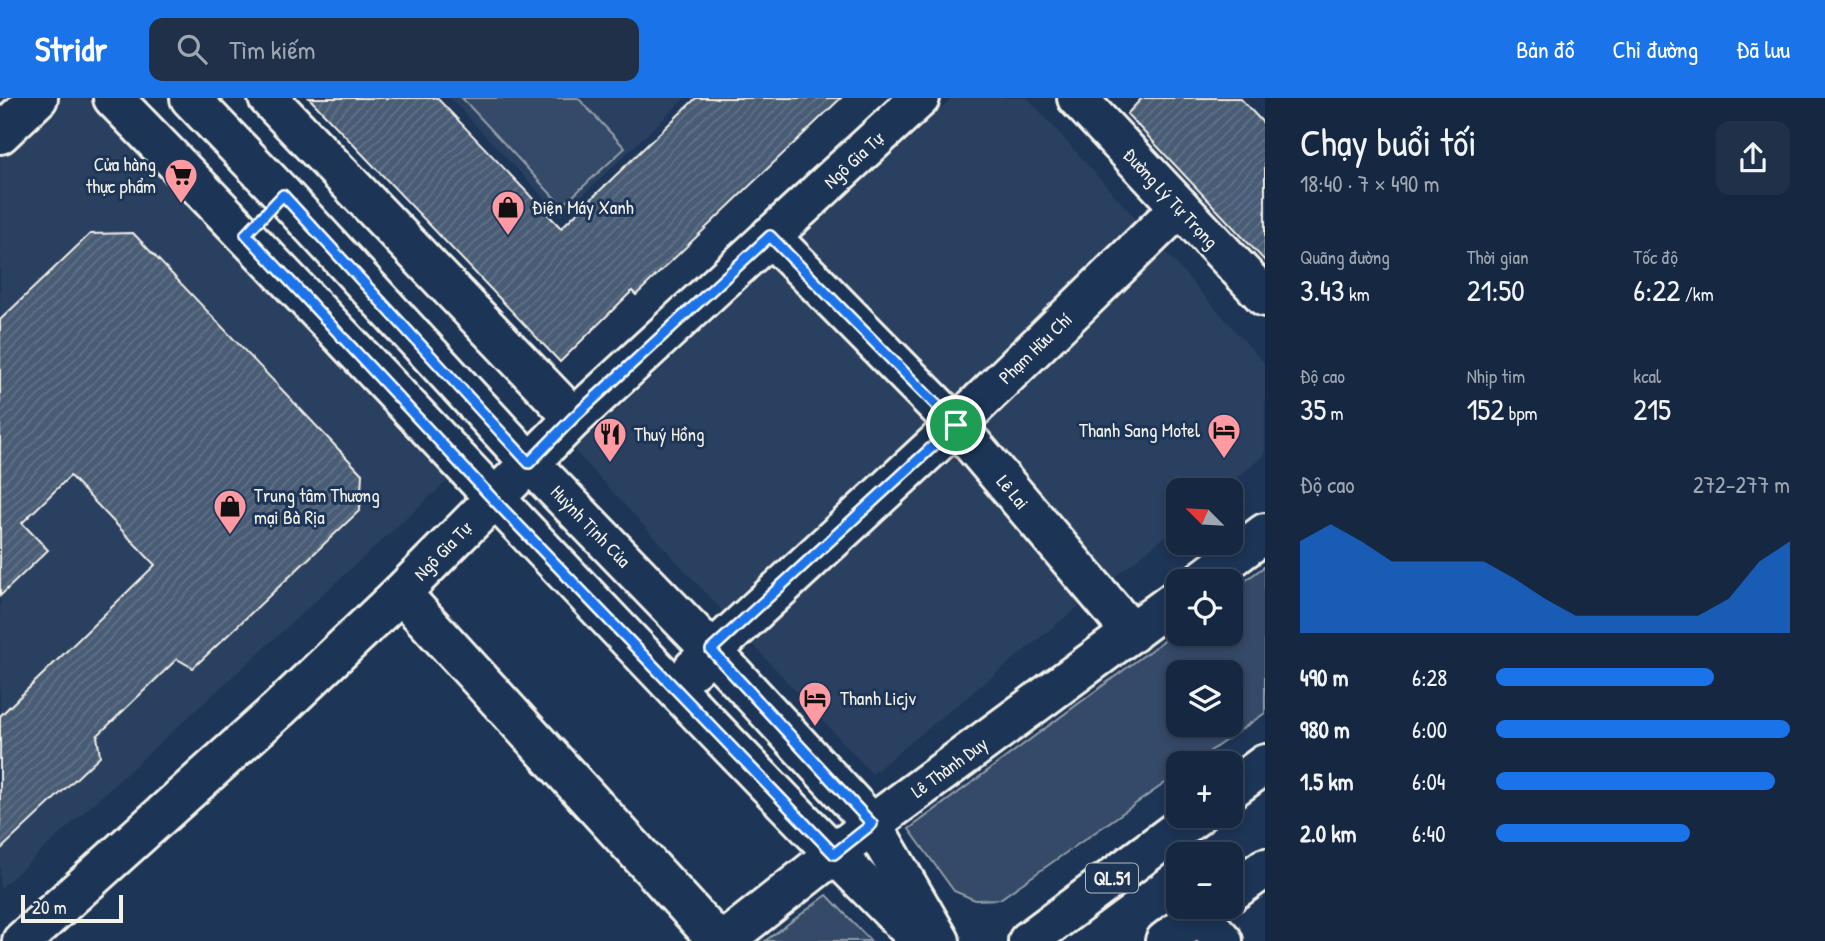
<!DOCTYPE html>
<html lang="vi">
<head>
<meta charset="utf-8">
<style>
  body { margin:0; font-family:"Patrick Hand",sans-serif; background:#1f3048; color:#f1f3f6; height:100vh; display:flex; flex-direction:column; font-size:26px; white-space:nowrap }
  * { box-sizing:border-box; margin:0 }
  p { font-size:23px; color:#9ea6b1 }
  .icon { flex:none; width:38px; height:38px; fill:none; stroke:currentColor; stroke-width:2; stroke-linecap:round; stroke-linejoin:round }
  .map { position:relative; flex:1; overflow:hidden }
  .drawer { display:flex; flex-direction:column; background:#162841; width:560px }
  .drawer>* { flex:none }
  .needle { width:46px; rotate:294deg }
  .buttons { position:absolute; left:1166px; top:380px; display:grid; gap:14px }
  .buttons a { display:grid; place-items:center; width:77px; height:77px; border-radius:14px; background:#162841; box-shadow:0 4px 10px #0003,0 0 0 2px #35445a; font-size:35px }
  .scale { position:absolute; left:21px; bottom:18px; width:102px; box-sizing:border-box; padding-left:7px; border:4px solid #f4f1e8; border-top:0; font-size:19px; line-height:24px; white-space:nowrap; color:#f4f1e8; -webkit-text-stroke:5px #1d3557; paint-order:stroke }
  .pin { position:absolute; display:grid; place-items:center; width:60px; height:60px; color:#fff; margin:-30px; border:4px solid #fff; border-radius:50%; box-shadow:0 2px 7px #0007 }
  .round { display:grid; place-items:center; flex:none; width:74px; height:74px; border-radius:14px; background:#1f3048 }
  .headline { display:flex; align-items:center; justify-content:space-between; height:119px; padding:0 35px }
  h1 { font-size:38px; font-weight:600; line-height:52px }
  .metrics { display:grid; grid-template-columns:repeat(3,1fr); gap:10px; height:119px; padding:7px 35px }
  .metrics div { display:grid; align-content:center }
  .metrics b { font-size:30px; font-weight:600 }
  .metrics small { font-size:19px; font-weight:400 }
  .metrics p { font-size:19px }
  .chart { height:196px; padding:14px 35px }
  .chart p { display:flex; justify-content:space-between }
  .chart svg { width:100%; height:126px; margin-top:7px; fill:#1a73e8; opacity:.7 }
  ul { padding:0 35px; list-style:none; font-size:23px }
  li { display:grid; grid-template-columns:112px 84px 1fr; align-items:center; height:52px }
  li i { height:18px; border-radius:9px; background:#1a73e8 }
  header { display:flex; align-items:center; gap:42px; box-sizing:border-box; height:98px; padding:0 35px; background:#1a73e8; color:#fff }
  header strong { font-size:33px }
  nav { display:flex; gap:38px; margin-inline-start:auto; font-size:24px }
  .search { width:490px; height:63px; background:#1f3048; display:flex; align-items:center; gap:18px; box-sizing:border-box; padding:0 24px; border-radius:14px; color:#9ea6b1; font-size:26px }
  main { display:flex; flex:1; min-height:0 }
  .map>svg:first-child { display:block }
  .built { fill:#2a4060 }
  .grass { fill:#354a67; stroke:#949ea8; stroke-width:2; fill-rule:evenodd }
  .building { fill:url(#building-hatch); stroke:#f4f1e8; stroke-width:2 }
  .lines { fill:none; stroke-linecap:round; stroke-linejoin:round }
  .minor-casing { stroke:#f4f1e8; stroke-width:44 }
  .highway-casing { stroke:#f4f1e8; stroke-width:44 }
  .minor { stroke:#1d3557; stroke-width:38 }
  .highway { stroke:#1d3557; stroke-width:38 }
  .route-casing { stroke:#fff; stroke-width:14 }
  .route { stroke:#1a73e8; stroke-width:9 }
  .labels { text-anchor:middle; dominant-baseline:central; stroke-width:6; stroke-linejoin:round; paint-order:stroke }
  .shield { fill:#1d3557; stroke:#b4b9bc; stroke-width:2 }
  .shield-label { font-size:18px; font-weight:bold; fill:#f4f1e8 }
  .street-label { font-size:19px; fill:#f4f1e8; stroke:#1d3557 }
  .poi-label { font-size:19px; fill:#f4f1e8; stroke:#1d3557; text-anchor:start }
</style>
</head>
<body>
<header>
<strong>Stridr</strong>
<div class="search"><svg class="icon" aria-label="search" viewBox="0 0 24 24"><circle cx="10" cy="10" r="6"/><path d="M15 15l6 6"/></svg>Tìm kiếm</div>
<nav><a>Bản đồ</a><a>Chỉ đường</a><a>Đã lưu</a></nav>
</header>
<main>
<div class="map">
<svg width="1265" height="843" viewBox="0 0 1265 843">
  <defs>
    <pattern id="building-hatch" width="6" height="6" patternUnits="userSpaceOnUse" patternTransform="scale(1.75)"><rect width="6" height="6" fill="#485b74"/><path d="M-1 1l2-2M0 6l6-6M5 7l2-2" fill="none" stroke="#637388"/></pattern>
  </defs>
  <rect width="100%" height="100%" fill="#1d3557"/>
  <filter id="ink" filterUnits="userSpaceOnUse"><feTurbulence type="fractalNoise" baseFrequency=".0143" numOctaves="2"/><feDisplacementMap in="SourceGraphic" scale="14" xChannelSelector="R" yChannelSelector="G"/><feConvolveMatrix kernelMatrix="1 2 1 2 8 2 1 2 1" color-interpolation-filters="sRGB"/></filter>
  <g filter="url(#ink)">
    <g class="built">
      <path d="M0,0H87L447,383L0,791Z"/>
      <path d="M450,0H685L561,118Z"/>
      <path d="M952,0H1028L1265,266V357L1222,392H1178V428L872,676L574,352Z"/>
    </g>
    <g class="grass">
      <path d="M462,0H578L625,50L562,108Z"/>
      <path d="M1265,468V615L1193,665H1178V676L1000,801L975,802L954,793L909,731L1178,532V536H1230V494ZM1230,574V626H1178V574Z"/>
      <path d="M827,797L871,843H765Z"/>
    </g>
    <g class="building">
      <path d="M309,0H437L561,130L696,0H841L636,197L632,193L560,264Z"/>
      <path d="M1142,0H1240L1265,27V163L1127,16Z"/>
      <path d="M133,135L362,376L360,412L193,570L177,561L97,638L100,658L0,752V618L155,467L70,378L22,425L48,452L0,498V222L90,136Z"/>
    </g>
    <g class="lines">
      <defs>
        <g id="minor">
          <path d="M113,0C385,278 646,568 921,843"/>
          <path d="M190,0L283,97L529,364L711,552L872,726L940,843"/>
          <path d="M268,0L574,320"/>
          <path d="M1077,0L1265,199"/>
          <path d="M0,36L38,0"/>
          <path d="M770,138L956,327L1132,535"/>
          <path d="M1201,483L1265,435"/>
          <path d="M401,495L718,843"/>
          <path d="M693,571L956,327L1180,109"/>
          <path d="M1199,817L1223,843"/>
          <path d="M22,843L279,611L401,495L574,320L920,0"/>
          <path d="M724,843L872,726L1178,500"/>
        </g>
        <g id="highway">
          <path d="M1230,692L1265,666"/>
          <path d="M1230,795L1265,770"/>
          <path d="M1028,843L1196,718"/>
          <path d="M1165,843L1211,808"/>
        </g>
      </defs>
      <use href="#minor" class="minor-casing"/>
      <use href="#highway" class="highway-casing"/>
      <use href="#minor" class="minor"/>
      <use href="#highway" class="highway"/>
    </g>
  </g>
  <g class="lines" filter="url(#ink)">
    <defs>
      <path id="route" d="M283,97L529,365L573,320L770,138L956,327L711,552L872,726L834,756L493,401L246,136Z"/>
    </defs>
    <use href="#route" class="route-casing"/>
    <use href="#route" class="route"/>
  </g>
  <defs>
    <symbol id="supermarket-pin" viewBox="-11 -11 22 30"><path d="M0 17L-7.5 6A9.5 9.5 0 1 1 7.5 6Z" fill="#ff9aa2" stroke="#1d3557"/><path d="M-6-5.5h2.5l.6 2H6L4.5 2H-2.5L-4.4-4H-6ZM-1.5 3.2a1.3 1.3 0 1 0 .1 0ZM3 3.2a1.3 1.3 0 1 0 .1 0Z" fill="#111"/></symbol>
    <symbol id="shop-pin" viewBox="-11 -11 22 30"><path d="M0 17L-7.5 6A9.5 9.5 0 1 1 7.5 6Z" fill="#ff9aa2" stroke="#1d3557"/><path d="M-5-2.5h2.3a2.7 3.5 0 0 1 5.4 0H5L5.5 6h-11ZM-1.5-2.5h3a1.5 2.3 0 0 0-3 0Z" fill="#111"/></symbol>
    <symbol id="hotel-pin" viewBox="-11 -11 22 30"><path d="M0 17L-7.5 6A9.5 9.5 0 1 1 7.5 6Z" fill="#ff9aa2" stroke="#1d3557"/><path d="M-6-4.5h1.5V1H6V5H4.5V3h-9V5H-6ZM-4 0a1.8 1.8 0 1 1 3.6 0ZM.5 0V-2.5h3Q6-2.5 6 0Z" fill="#111"/></symbol>
    <symbol id="restaurant-pin" viewBox="-11 -11 22 30"><path d="M0 17L-7.5 6A9.5 9.5 0 1 1 7.5 6Z" fill="#ff9aa2" stroke="#1d3557"/><path d="M-5-6h1v4h1v-4h1v4h1v-4h1v5L-1.5 .5V6h-2V.5L-5-1ZM5-6V6H3V1.5H1.5Q1.5-4 5-6Z" fill="#111"/></symbol>
  </defs>
  <g fill-rule="evenodd">
    <use href="#supermarket-pin" x="162" y="58" width="38" height="52"/>
    <use href="#shop-pin" x="489" y="90" width="38" height="52"/>
    <use href="#hotel-pin" x="1205" y="313" width="38" height="52"/>
    <use href="#restaurant-pin" x="591" y="317" width="38" height="52"/>
    <use href="#shop-pin" x="211" y="389" width="38" height="52"/>
    <use href="#hotel-pin" x="796" y="581" width="38" height="52"/>
  </g>
  <g class="labels">
    <rect class="shield" x="1086" y="765.5" width="52" height="29" rx="5"/>
    <g class="shield-label">
      <text x="1112" y="780">QL.51</text>
    </g>
    <g class="street-label">
      <text transform="translate(853 62) rotate(-43)">Ngô Gia Tự</text>
      <text transform="translate(1171 100) rotate(47)">Đường Lý Tự Trọng</text>
      <text transform="translate(1035 250) rotate(-44)">Phạm Hữu Chí</text>
      <text transform="translate(1013 394) rotate(50)">Lê Lai</text>
      <text transform="translate(591 428) rotate(46)">Huỳnh Tịnh Của</text>
      <text transform="translate(442 453) rotate(-46)">Ngô Gia Tự</text>
      <text transform="translate(949 669) rotate(-36)">Lê Thành Duy</text>
    </g>
    <g class="poi-label">
      <text x="156" y="66" text-anchor="end">Cửa hàng<tspan x="156" dy="22">thực phẩm</tspan></text>
      <text x="532" y="109">Điện Máy Xanh</text>
      <text x="1200" y="332" text-anchor="end">Thanh Sang Motel</text>
      <text x="634" y="336">Thuý Hồng</text>
      <text x="254" y="397">Trung tâm Thương<tspan x="254" dy="22">mại Bà Rịa</tspan></text>
      <text x="840" y="600">Thanh Licjv</text>
    </g>
  </g>
</svg>
<div class="buttons">
<a><svg class="needle" viewBox="-14 -14 28 28"><path d="M0-13l5 13h-10z" fill="#e53935"/><path d="M0 13l5-13h-10z" fill="#9ea6b1"/></svg></a>
<a><svg class="icon" aria-label="locate" viewBox="0 0 24 24"><circle cx="12" cy="12" r="6"/><path d="M12 2v4M12 18v4M2 12h4M18 12h4"/></svg></a>
<a><svg class="icon" aria-label="layers" viewBox="0 0 24 24"><path d="M12 4l9 5-9 5-9-5zM3 14l9 5 9-5"/></svg></a>
<a>+</a>
<a>−</a>
</div>
<div class="scale">20 m</div>
<div class="pin" style="left:956px;top:327px;background:#1e9e55"><svg class="icon" aria-label="arrive" viewBox="0 0 24 24"><path d="M6 21V4h12l-3 4 3 4H6"/></svg></div>
</div>
<section class="drawer">
<div class="headline"><div><h1>Chạy buổi tối</h1><p>18:40 · 7 × 490 m</p></div><a class="round"><svg class="icon" aria-label="share" viewBox="0 0 24 24"><path d="M12 15V3M7 8l5-5 5 5M5 13v7h14v-7"/></svg></a></div>
<div class="metrics">
<div><p>Quãng đường</p><b>3.43<small> km</small></b></div>
<div><p>Thời gian</p><b>21:50</b></div>
<div><p>Tốc độ</p><b>6:22<small> /km</small></b></div>
</div>
<div class="metrics">
<div><p>Độ cao</p><b>35<small> m</small></b></div>
<div><p>Nhịp tim</p><b>152<small> bpm</small></b></div>
<div><p>kcal</p><b>215</b></div>
</div>
<div class="chart"><p><span>Độ cao</span>272–277 m</p>
<svg viewBox="0 0 160 44" preserveAspectRatio="none"><path d="M0 44V12L10 6L20 12L30 19L40 19L50 19L60 19L70 25L80 32L90 38L100 38L110 38L120 38L130 38L140 32L150 19L160 12V44z"/></svg>
</div>
<ul>
<li><b>490 m</b>6:28<i style="width:74%"></i></li>
<li><b>980 m</b>6:00<i style="width:100%"></i></li>
<li><b>1.5 km</b>6:04<i style="width:95%"></i></li>
<li><b>2.0 km</b>6:40<i style="width:66%"></i></li>
</ul>
</section>
</main>
</body>
</html>
